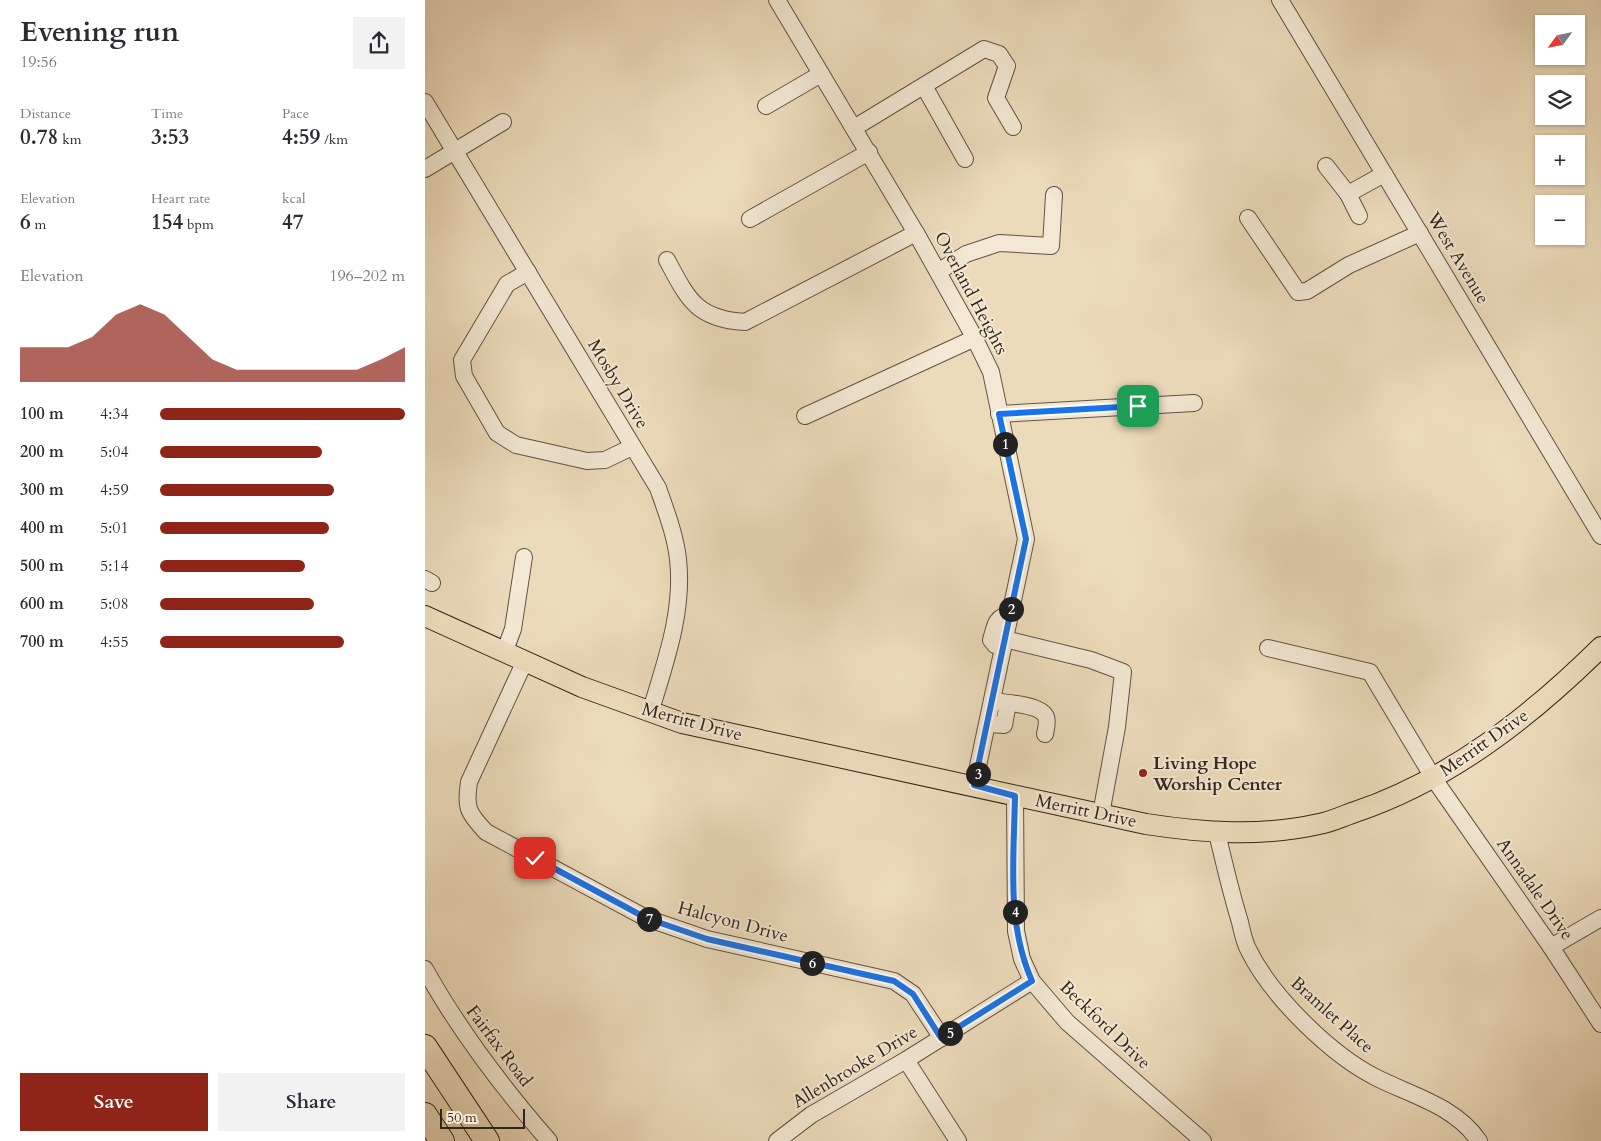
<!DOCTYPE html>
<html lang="en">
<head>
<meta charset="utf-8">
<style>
  body { margin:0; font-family:Cardo,serif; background:#f2f2f3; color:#2b2b33; height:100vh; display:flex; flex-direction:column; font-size:19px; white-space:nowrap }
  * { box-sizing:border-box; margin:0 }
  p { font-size:16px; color:#7c7c81 }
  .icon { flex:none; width:28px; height:28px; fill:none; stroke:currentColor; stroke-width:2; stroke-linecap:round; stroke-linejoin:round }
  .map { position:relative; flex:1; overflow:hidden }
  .details { display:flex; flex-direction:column; background:#fff; width:425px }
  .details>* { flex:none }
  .needle { width:32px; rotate:237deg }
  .buttons { position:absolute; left:1110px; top:15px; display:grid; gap:10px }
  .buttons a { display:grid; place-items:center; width:50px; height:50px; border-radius:0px; background:#fff; box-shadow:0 1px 4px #0004; font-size:25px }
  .scale { position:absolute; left:15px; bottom:12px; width:85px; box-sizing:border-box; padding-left:5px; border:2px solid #33251b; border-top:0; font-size:14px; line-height:18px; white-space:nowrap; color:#33251b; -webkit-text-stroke:4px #f3e8d3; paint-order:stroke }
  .pin { position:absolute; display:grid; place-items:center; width:42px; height:42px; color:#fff; margin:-21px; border-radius:10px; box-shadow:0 2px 8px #0006 }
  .km { position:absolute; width:25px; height:25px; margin:-12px; border-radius:50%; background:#222; color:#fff; font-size:14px; line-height:25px; text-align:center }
  .round { display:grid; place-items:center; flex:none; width:52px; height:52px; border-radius:0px; background:#f2f2f3 }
  .head { display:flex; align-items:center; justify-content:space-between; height:85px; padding:0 20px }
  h1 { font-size:28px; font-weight:700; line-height:38px }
  .metrics { display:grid; grid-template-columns:repeat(3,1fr); gap:8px; height:85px; padding:5px 20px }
  .metrics div { display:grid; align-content:center }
  .metrics b { font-size:21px; font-weight:700 }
  .metrics small { font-size:14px; font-weight:400 }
  .metrics p { font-size:14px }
  .chart { height:140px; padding:10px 20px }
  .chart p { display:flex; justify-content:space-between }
  .chart svg { width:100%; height:90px; margin-top:5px; fill:#8f2418; opacity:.7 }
  .cta { display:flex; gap:10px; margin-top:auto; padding:10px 20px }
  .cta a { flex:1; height:58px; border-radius:0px; background:#8f2418; color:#fff; font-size:20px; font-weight:700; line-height:58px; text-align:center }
  .cta a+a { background:#f2f2f3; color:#2b2b33 }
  ul { padding:0 20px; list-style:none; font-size:16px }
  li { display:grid; grid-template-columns:80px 60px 1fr; align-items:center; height:38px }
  li i { height:12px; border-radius:6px; background:#8f2418 }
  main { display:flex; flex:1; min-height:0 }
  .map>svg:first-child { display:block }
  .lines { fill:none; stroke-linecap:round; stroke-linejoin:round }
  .minor-casing { stroke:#615243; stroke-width:18 }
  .major-casing { stroke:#33251b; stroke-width:22 }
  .highway-casing { stroke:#33251b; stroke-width:26 }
  .minor { stroke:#f3e8d3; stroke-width:16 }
  .major { stroke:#ecdbbb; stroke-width:20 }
  .highway { stroke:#ecdbbb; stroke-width:24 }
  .route-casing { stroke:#fff; stroke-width:10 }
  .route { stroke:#1a73e8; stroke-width:6 }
  .poi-dot { fill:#8f2418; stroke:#f3e8d3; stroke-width:2 }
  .labels { text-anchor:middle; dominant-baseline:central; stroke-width:4; stroke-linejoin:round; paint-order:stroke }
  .street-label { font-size:18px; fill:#33251b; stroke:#f3e8d3 }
  .poi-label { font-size:18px; font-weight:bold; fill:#33251b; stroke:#f3e8d3; text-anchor:start }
</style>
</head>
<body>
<main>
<section class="details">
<div class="head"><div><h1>Evening run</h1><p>19:56</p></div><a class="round"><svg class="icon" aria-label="share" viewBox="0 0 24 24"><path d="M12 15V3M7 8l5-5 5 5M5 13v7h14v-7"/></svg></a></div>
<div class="metrics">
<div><p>Distance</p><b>0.78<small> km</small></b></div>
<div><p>Time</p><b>3:53</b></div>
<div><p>Pace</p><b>4:59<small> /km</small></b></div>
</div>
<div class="metrics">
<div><p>Elevation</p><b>6<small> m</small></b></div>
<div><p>Heart rate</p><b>154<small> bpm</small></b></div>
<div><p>kcal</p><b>47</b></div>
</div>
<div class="chart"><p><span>Elevation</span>196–202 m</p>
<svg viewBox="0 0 160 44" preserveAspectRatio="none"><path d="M0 44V27L10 27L20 27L30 22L40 11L50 6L60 11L70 22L80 33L90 38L100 38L110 38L120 38L130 38L140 38L150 33L160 27V44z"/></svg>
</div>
<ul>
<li><b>100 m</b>4:34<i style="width:100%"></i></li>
<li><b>200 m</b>5:04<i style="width:66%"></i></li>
<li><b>300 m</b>4:59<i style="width:71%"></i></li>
<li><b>400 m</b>5:01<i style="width:69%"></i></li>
<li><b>500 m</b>5:14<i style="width:59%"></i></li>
<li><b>600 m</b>5:08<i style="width:63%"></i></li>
<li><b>700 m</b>4:55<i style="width:75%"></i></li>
</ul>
<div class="cta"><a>Save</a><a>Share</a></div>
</section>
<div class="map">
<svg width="1176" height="1141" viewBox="0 0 1176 1141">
  <rect width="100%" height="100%" fill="#ecdbbb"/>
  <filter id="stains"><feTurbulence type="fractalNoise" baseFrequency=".004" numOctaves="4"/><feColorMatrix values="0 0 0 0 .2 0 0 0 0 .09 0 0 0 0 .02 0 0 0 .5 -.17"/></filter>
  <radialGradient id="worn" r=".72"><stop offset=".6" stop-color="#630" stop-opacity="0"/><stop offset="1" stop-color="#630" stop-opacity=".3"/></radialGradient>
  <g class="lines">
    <defs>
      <g id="minor">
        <path d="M352,0L491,233L548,335L566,372L601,539L549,785"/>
        <path d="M855,0L1176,536"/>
        <path d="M499,86L540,159"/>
        <path d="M0,102L233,488C241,511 250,534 253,559C259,612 240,663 225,713"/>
        <path d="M341,106L396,74"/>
        <path d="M429,128L559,49L574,54L582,66L571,98L588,127"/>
        <path d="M901,166L923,194L959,174"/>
        <path d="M0,169L78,122"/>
        <path d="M923,194L934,216"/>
        <path d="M823,218L873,292L882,291L924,265L995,233"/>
        <path d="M325,219L444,152"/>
        <path d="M242,260C263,299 271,319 320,322L491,233"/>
        <path d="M103,272L82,284L37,360L39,376L72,433L91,445L162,461L180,460L207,447"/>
        <path d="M513,272L541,254L574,243L626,246L629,195"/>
        <path d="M574,414L769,403"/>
        <path d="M380,416L550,338"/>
        <path d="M0,579L7,583"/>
        <path d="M580,639L666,660L698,672L692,727L676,814"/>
        <path d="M578,647L570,645L566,640C570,627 570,616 585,615"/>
        <path d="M843,648L945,672L1009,779L1126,947L1176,1024"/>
        <path d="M79,653L88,629L99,557"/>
        <path d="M99,663L44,782C40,808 43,813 61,832L221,918L282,939L469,981L488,994L517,1038"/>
        <path d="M567,701C580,703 616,704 621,717C623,722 621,729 620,734"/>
        <path d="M563,724L579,725L583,703"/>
        <path d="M590,796L591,931L597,959L607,981L642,1022L778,1141"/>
        <path d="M792,833C799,863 806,893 815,922C817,931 819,942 824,951C847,997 906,1055 952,1078C988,1096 1030,1106 1054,1141"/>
        <path d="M1126,947L1176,918"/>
        <path d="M0,969C35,1032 77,1087 124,1141"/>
        <path d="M481,1060L533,1141"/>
        <path d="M352,1141L386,1115L481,1060L607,981"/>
      </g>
      <path id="major" d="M0,616L157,687L257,723L721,824C779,833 837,837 894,824C906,822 918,816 930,812C1025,780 1105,717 1176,647"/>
      <g id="highway">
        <path d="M0,1047L62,1141"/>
        <path d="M0,1115L17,1141"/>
      </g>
    </defs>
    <use href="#minor" class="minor-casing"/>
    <use href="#major" class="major-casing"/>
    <use href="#highway" class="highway-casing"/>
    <use href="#minor" class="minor"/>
    <use href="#major" class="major"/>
    <use href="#highway" class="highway"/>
  </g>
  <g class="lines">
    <defs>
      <path id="route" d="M110,858L221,918L282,939L469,981L488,994L516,1038L607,981C581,923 589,858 590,796L549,785L601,539L574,414L713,406"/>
    </defs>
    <use href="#route" class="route-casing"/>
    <use href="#route" class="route"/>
  </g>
  <circle class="poi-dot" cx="718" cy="773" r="5"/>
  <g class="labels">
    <g class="street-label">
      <text transform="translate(1033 258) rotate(59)">West Avenue</text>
      <text transform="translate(546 293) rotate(62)">Overland Heights</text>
      <text transform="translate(193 384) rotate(59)">Mosby Drive</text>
      <text transform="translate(267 722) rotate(15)">Merritt Drive</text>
      <text transform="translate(1059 743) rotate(-35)">Merritt Drive</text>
      <text transform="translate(661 811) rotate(12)">Merritt Drive</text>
      <text transform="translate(1110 889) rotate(55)">Annadale Drive</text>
      <text transform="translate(308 922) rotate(15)">Halcyon Drive</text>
      <text transform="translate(907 1015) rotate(42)">Bramlet Place</text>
      <text transform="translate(680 1025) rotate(44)">Beckford Drive</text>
      <text transform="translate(74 1046) rotate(53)">Fairfax Road</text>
      <text transform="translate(430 1067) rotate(-31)">Allenbrooke Drive</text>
    </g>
    <g class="poi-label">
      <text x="728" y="763">Living Hope<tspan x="728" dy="21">Worship Center</tspan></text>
    </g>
  </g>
  <rect width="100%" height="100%" filter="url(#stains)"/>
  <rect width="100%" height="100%" fill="url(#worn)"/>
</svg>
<div class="buttons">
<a><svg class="needle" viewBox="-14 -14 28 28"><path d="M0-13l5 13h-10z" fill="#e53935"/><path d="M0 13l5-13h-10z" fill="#7c7c81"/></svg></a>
<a><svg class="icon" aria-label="layers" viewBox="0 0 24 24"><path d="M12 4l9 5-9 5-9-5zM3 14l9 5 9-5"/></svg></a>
<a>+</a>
<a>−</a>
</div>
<div class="scale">50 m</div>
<div class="pin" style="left:713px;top:406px;background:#1e9e55"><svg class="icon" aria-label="arrive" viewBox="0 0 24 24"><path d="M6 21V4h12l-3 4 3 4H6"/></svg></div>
<div class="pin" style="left:110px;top:858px;background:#d93025"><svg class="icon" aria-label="check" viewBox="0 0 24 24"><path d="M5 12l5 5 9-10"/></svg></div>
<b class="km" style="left:580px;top:444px">1</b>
<b class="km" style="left:586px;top:609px">2</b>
<b class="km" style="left:553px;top:774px">3</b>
<b class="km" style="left:590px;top:912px">4</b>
<b class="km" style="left:525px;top:1033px">5</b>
<b class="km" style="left:387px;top:963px">6</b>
<b class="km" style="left:224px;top:919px">7</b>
</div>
</main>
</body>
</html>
